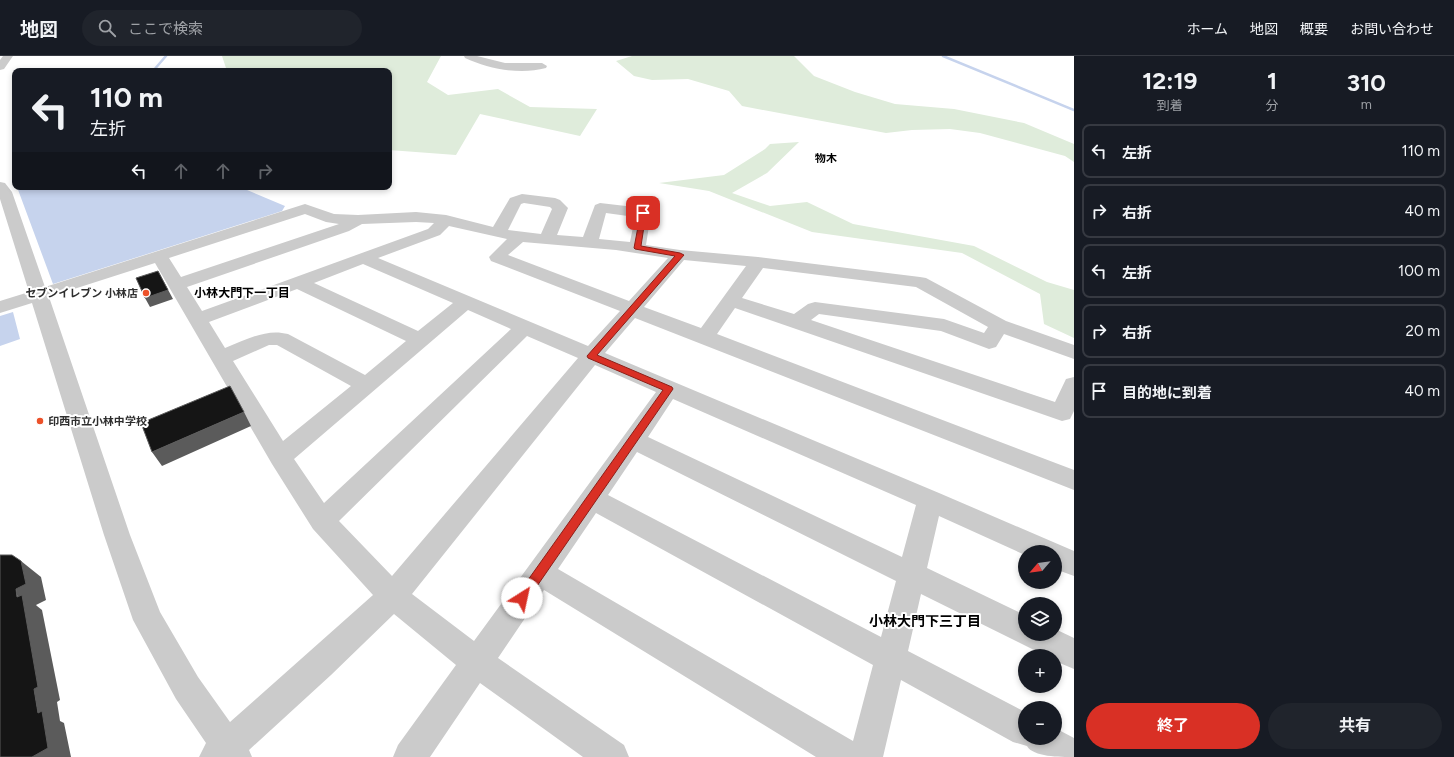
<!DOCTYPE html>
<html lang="ja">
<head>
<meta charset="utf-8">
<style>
  :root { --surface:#171b24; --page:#20242c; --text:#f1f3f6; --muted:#9ea1a6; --line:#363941; --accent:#d93025 }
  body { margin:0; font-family:Figtree,"Noto Sans JP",sans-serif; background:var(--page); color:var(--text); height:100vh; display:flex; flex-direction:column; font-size:15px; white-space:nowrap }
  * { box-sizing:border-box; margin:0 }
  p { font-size:13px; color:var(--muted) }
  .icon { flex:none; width:22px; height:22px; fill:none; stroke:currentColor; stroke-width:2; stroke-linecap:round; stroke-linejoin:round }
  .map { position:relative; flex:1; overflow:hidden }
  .sheet { display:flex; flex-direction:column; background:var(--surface); width:380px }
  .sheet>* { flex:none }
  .guide { position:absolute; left:12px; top:12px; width:380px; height:122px; border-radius:8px; box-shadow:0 2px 6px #0003; background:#171b24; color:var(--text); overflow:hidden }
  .needle { width:26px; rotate:242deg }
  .buttons { position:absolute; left:1018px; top:489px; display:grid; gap:8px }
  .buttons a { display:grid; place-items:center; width:44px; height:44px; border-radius:50%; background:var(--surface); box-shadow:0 2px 6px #0003; font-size:20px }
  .pin { position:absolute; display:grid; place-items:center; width:34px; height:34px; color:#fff; margin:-17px; border-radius:8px; box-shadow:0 2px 6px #0006 }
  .me { position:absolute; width:44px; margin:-22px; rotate:35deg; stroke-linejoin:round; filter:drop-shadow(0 0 3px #0008) }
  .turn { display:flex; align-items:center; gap:14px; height:84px; padding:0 12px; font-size:18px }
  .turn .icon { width:52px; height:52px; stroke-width:2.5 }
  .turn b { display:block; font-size:28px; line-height:34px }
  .lanes { display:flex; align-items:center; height:38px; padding:0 12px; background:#0003; justify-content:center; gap:20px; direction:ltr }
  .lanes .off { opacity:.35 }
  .eta { display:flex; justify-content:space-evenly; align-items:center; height:68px; text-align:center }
  .eta b { font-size:24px; font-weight:700; line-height:28px }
  .primary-button { display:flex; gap:8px; margin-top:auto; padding:8px 12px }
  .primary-button a { flex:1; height:46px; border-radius:24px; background:var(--accent); color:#fff; font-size:16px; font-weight:700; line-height:46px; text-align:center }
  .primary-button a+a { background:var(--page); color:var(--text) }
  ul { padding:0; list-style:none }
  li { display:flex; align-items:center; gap:12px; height:54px; margin:0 8px 6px; padding:0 4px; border:2px solid var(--line); border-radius:8px }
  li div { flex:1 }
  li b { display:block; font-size:15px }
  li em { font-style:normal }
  header { display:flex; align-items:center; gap:24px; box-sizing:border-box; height:56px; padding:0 20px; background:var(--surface); border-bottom:1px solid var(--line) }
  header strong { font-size:19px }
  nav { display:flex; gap:22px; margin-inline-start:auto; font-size:14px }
  .search { width:280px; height:36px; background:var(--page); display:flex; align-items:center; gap:10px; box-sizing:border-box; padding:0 14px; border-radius:22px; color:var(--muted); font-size:15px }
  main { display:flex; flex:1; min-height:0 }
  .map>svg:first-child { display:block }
</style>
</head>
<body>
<header>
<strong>地図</strong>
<div class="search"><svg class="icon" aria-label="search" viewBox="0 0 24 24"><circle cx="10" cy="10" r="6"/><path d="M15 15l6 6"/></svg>ここで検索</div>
<nav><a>ホーム</a><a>地図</a><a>概要</a><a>お問い合わせ</a></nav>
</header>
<main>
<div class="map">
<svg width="1074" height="701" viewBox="0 0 1074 701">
  <rect width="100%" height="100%" fill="#fff"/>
  <!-- green -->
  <path fill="#dfecdb" d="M222 0H441L427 26 448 39 498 33 530 51 597 53 580 80 480 58 456 99 389 94V15H227Z
    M632 0H794L814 20 855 36 895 48 954 53 1024 67 1074 88V106L1065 100 980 77 950 73 912 74 886 77 742 50 729 35 688 23 652 24 634 20 616 5Z
    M799 86 767 117 732 137 770 150 807 146 853 168 974 190 1047 226 1074 234V282L1044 268 1040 238 962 197 812 176 709 135 659 127 724 119 765 93 770 88Z"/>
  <!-- water -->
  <path fill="#c6d3ed" d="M17 131H240L285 150 282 155 53 228Z
    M13 256 20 283 0 290V260Z"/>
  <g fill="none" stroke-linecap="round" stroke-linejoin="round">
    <!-- stream -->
    <path stroke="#c6d3ed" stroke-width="2.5" d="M943 0 1074 54
      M153 15 166 0"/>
    <!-- minor -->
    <path fill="#cbcbcb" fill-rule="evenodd" d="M3 0H13L4 13 0 14V4Z
      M464 0H477L505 7H542L547 10 546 12C520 19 489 13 465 2Z
      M0 126 5 127 12 136 45 231 305 148 334 158 358 159 416 156 446 159 493 171 510 142 522 138 555 142 560 144 568 152 557 179 583 181 595 149 600 147 643 152 648 154 651 157 646 189 680 194 758 201 920 221 926 222 1006 265 1074 289V303L1004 278 996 291 989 293 941 275 819 258 811 264 1055 346 1066 323 1074 321V355L1070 363 1062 365 735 252 717 278 1074 414V434L635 262 605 297 939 437 1074 495V520L1055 513V496H1025V499L939 460 927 512 1025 559V578H1055V573L1074 582V613L1055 605V600H1046L921 538 908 595 1025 656V682H1055V672L1074 682V701C1060 701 1033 701 1027 690L1013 686 901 624 883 701H816L544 534 498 602 624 689 629 701H583L480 627 430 701H393L398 689 456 609 394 558 331 619 249 694 252 701H199L206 687 176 643 133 564 104 479 32 247 0 257V245L29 236 0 143ZM524 147 550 151 552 153 541 178 508 174 521 148ZM606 157 635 161 630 186 599 183ZM305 158 326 166 339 168 181 221 169 202ZM416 166 434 167 428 173 202 255 187 231 349 175 362 168ZM449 170 507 183 489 201 491 205 620 255 588 290 378 202 440 179ZM523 186 616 194 668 202 629 245 508 199ZM684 204 746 210 701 272 644 251ZM155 207 272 408 313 473 373 539 230 666 198 621 160 556 130 479 49 241ZM363 208 453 247 418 275 314 227ZM763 212 916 231 988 271 984 277 944 263 815 246 808 248 794 258 742 242ZM297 233 406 285 365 319 288 278C266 272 246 284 225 292L209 266ZM468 254 511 273 324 447 294 403ZM527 280 578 302 392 520 339 465ZM269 289H277L351 330 283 385 233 305ZM595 309 656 336 474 585 412 538ZM673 343 916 449 902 501 648 381ZM637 396 896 525 881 581 608 439ZM596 457 873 609 853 685 558 513Z"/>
  </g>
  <!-- shaded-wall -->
  <path fill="#5b5b5b" d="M158 215 173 243 150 251 145 242Z
    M244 356 251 370 162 410 152 396Z
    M21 505 41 521 46 544 36 549 37 550 42 554 60 644 57 646 60 665 64 667 71 701H32L38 657 16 533Z"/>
  <!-- building -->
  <path fill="#151515" stroke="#5b5b5b" d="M158 215 168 234 145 242 136 222Z
    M230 330 244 356 152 396 141 367Z
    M0 499H12L21 505 26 528 16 533 17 541 22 539 38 631 34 633 38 657 42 655 48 692 32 701H0Z"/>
  <!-- route -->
  <path fill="#d93025" stroke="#8d1f18" d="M641 155 646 157 641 190 680 197 684 199 597 299 672 331 673 333 526 546 522 548 518 546 516 542 518 538 663 334 588 302 587 300 675 200 635 193 634 192Z"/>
  <!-- markers -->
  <g fill="#ec5129" stroke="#fff" stroke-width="1.5">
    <circle cx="146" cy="237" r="4"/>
    <circle cx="40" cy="365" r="4"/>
  </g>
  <g text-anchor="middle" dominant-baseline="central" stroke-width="4" stroke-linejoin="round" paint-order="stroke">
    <!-- far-quarter labels -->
    <g font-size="11" font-weight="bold" fill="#000" stroke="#fff">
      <text x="826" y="102">物木</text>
    </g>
    <!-- poi labels -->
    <g font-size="11" font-weight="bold" fill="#2e2e2e" stroke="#fff" text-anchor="end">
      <text x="138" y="237">セブンイレブン 小林店</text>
      <text x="48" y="365" text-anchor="start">印西市立小林中学校</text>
    </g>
    <!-- neighbourhood labels -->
    <g font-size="12" font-weight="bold" fill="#000" stroke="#fff">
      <text x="242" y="237">小林大門下一丁目</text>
    </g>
    <!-- near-neighbourhood labels -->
    <g font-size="14" font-weight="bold" fill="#000" stroke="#fff">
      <text x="925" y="565">小林大門下三丁目</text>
    </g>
  </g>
</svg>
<div class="buttons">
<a><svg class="needle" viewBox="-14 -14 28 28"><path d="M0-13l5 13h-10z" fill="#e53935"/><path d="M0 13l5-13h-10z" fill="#9ea1a6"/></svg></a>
<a><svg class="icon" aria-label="layers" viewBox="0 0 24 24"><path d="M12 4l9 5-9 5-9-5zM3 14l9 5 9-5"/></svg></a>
<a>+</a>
<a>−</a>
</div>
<div class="pin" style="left:643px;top:157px;background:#d93025"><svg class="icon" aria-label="arrive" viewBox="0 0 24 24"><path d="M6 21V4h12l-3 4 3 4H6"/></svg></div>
<svg class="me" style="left:522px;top:542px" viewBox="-20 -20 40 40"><circle r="19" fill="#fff"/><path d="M0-13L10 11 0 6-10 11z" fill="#d93025"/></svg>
<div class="guide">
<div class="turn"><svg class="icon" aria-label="left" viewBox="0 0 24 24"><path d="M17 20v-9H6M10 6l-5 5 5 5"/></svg><div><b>110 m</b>左折</div></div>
<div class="lanes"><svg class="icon" aria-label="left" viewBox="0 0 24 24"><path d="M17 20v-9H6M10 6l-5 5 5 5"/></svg><svg class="icon off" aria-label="ahead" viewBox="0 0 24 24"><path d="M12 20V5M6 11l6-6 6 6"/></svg><svg class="icon off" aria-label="ahead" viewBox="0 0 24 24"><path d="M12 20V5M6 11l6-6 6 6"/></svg><svg class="icon off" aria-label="right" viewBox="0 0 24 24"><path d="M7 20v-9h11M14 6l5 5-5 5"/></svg></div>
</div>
</div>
<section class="sheet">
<div class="eta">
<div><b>12:19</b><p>到着</p></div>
<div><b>1</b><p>分</p></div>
<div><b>310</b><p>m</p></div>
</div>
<ul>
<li><svg class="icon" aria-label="left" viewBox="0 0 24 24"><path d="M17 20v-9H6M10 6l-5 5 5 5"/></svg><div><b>左折</b></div><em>110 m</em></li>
<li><svg class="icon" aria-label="right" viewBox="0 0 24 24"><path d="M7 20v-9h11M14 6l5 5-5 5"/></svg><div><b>右折</b></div><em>40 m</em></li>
<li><svg class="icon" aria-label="left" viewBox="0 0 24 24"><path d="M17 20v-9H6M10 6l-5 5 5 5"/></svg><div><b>左折</b></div><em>100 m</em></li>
<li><svg class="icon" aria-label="right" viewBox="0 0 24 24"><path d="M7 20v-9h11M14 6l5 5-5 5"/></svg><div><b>右折</b></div><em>20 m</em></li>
<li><svg class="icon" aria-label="arrive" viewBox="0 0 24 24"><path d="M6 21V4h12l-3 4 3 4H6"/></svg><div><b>目的地に到着</b></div><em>40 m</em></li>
</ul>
<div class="primary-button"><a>終了</a><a>共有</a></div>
</section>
</main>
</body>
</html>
